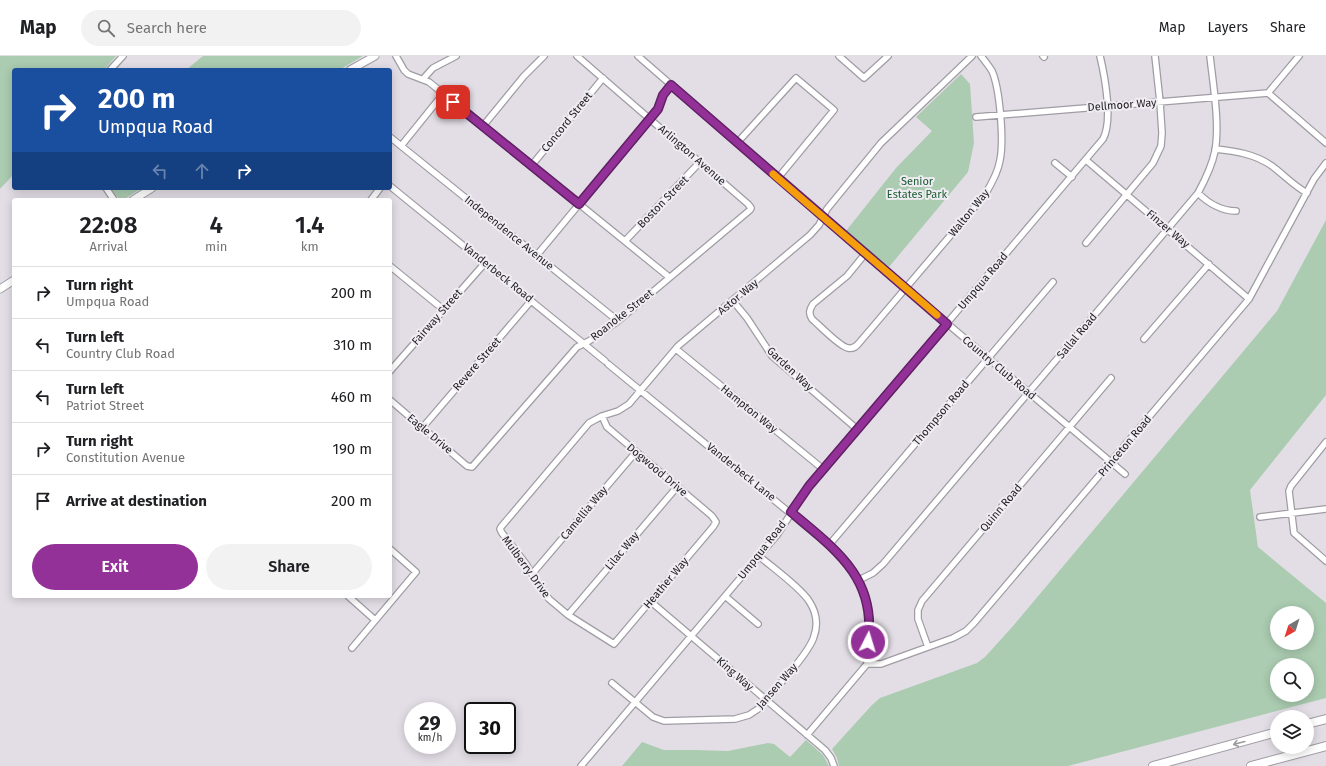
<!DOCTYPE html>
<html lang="en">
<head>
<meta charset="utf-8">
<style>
  :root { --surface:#fff; --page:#f2f2f2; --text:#202124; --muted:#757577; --line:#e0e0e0; --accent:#943198 }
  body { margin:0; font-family:"Fira Sans",sans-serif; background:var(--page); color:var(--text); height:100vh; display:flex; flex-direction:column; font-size:15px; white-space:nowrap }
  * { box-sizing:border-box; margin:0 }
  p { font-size:13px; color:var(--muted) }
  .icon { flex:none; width:22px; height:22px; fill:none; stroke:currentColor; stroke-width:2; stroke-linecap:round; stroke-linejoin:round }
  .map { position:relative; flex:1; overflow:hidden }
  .panel { position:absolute; left:12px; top:142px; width:380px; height:400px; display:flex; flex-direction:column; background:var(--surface); border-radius:4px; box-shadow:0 2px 10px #0003 }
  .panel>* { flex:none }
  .banner { position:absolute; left:12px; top:12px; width:380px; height:122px; border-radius:4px; box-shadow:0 2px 10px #0003; background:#1a4fa0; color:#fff; overflow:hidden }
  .needle { width:26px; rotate:219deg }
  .tools { position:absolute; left:1270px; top:550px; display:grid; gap:8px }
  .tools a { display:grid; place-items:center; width:44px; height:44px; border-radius:50%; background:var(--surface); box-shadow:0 2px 10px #0003; font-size:20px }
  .speed { position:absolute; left:404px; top:646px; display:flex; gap:8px; font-size:20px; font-weight:700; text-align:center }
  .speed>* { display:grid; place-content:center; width:52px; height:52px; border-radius:50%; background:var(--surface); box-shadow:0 2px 10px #0003; line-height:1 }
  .speed small { font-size:10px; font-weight:400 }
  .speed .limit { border:2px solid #111; border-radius:6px; background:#fff; color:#111 }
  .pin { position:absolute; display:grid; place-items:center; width:34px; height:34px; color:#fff; margin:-17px; border-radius:8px; box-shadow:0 2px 6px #0006 }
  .me { position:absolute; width:44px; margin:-22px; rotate:5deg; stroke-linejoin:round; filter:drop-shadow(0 0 3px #0008) }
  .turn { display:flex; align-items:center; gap:14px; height:84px; padding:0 20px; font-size:18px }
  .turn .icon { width:52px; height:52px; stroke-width:2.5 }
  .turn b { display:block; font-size:28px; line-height:34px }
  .lanes { display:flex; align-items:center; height:38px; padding:0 20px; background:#0003; justify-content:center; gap:20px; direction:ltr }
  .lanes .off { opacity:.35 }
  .eta { display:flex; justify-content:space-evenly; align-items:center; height:68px; text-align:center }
  .eta b { font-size:24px; font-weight:600; line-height:28px }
  .button { display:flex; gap:8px; margin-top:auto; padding:8px 20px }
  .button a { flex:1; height:46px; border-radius:24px; background:var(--accent); color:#fff; font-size:16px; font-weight:600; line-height:46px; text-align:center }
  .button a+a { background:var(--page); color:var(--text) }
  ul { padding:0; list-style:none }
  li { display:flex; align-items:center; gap:12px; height:52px; padding:0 20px; border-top:1px solid var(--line) }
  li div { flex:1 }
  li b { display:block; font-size:15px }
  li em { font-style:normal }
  header { display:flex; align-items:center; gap:24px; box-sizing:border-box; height:56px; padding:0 20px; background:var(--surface); border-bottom:1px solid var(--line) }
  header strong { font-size:19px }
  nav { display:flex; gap:22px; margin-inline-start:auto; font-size:14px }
  .search { width:280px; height:36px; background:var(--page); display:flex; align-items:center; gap:10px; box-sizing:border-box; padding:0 14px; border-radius:22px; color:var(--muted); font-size:15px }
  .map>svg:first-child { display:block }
</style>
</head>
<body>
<header>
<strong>Map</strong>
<div class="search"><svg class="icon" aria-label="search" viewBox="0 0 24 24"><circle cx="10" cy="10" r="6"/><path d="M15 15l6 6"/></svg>Search here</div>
<nav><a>Map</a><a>Layers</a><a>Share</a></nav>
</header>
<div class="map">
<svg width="1326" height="710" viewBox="0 0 1326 710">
  <rect width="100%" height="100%" fill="#e3dee6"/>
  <!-- green -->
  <path fill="#abccb1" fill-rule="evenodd" d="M0 0H116L104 14H14V118L0 133Z
    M203 0H363L339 14H186Z
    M961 18 970 28 974 87 968 116 889 211 846 175 896 112 932 75 916 61Z
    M110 132H142L126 142 120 143 115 139Z
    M1326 164V339L1250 434 1258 491 1326 547V642L1068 710H839L837 702 832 693 872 649 880 642 977 607 985 601 1013 570 1277 255ZM1277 557H1307V587H1277ZM1277 609H1307V639H1277Z
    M806 684 823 699 829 710H622L642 686 664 694H695L728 695 768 687 774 688 790 701Z"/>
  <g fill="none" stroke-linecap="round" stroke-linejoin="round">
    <!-- minor casing -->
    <g stroke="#a09ca3" stroke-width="8">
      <path id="minor" d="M396 0 404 14 408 18 429 26 669 221
        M638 0 865 198 1125 418
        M839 0 864 22 888 0
        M1043 0 1044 1
        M110 14 123 0
        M423 23 433 12 456 0
        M1268 37 1326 87
        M1268 37 1299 0
        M976 61 1268 37
        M483 70 524 20 544 0
        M390 81 618 265
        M737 87 796 22 834 54 778 122
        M401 90 443 38
        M1215 93C1235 95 1255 98 1272 110 1284 119 1294 130 1307 137
        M1086 104 1249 243
        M1055 107 1072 121
        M532 109 603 22
        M390 130 605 305
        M106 132 114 144
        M1198 137C1208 147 1222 155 1236 155
        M371 144 380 132
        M625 185 700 106
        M1086 187 1153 107 1161 90 1162 77 1160 46 1155 0
        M865 198 847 220 813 248C810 253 808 257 812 263 819 269 840 291 848 292 853 293 856 291 859 287L984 140C991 129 998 117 1000 104 1004 85 1000 33 992 15 989 10 985 5 981 0
        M537 199 658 53 663 39 671 29
        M390 210 444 254
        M733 245 747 262 772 300 857 373
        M1144 283 1209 208
        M676 293 823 413
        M608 308 829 489 846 505 854 516 865 538 870 566 867 595V608L807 679
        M390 315 485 207
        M390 344 467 410 472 411 577 291 589 285 618 265 750 154 751 152 748 148 577 0
        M602 360 607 371 712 460 716 466 713 471 614 588 568 559 549 543 538 528 526 508 502 477 500 473 501 471 589 367 602 360 618 355 629 348 678 290 810 179 819 169 827 153 881 87 972 0
        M423 371 531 245
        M1326 386 1291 430 1289 435 1294 477 1326 505
        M1260 461 1326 453
        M829 489 1053 226
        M532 518 636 396
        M859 524 873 517 883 508 1198 137C1205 124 1212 110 1215 95 1220 68 1213 28 1210 0
        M348 540 375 564
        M725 540 758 568
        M650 545 825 694 831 702 834 710
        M568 559 677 431
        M928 591 918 563V554L922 545 1111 322
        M352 592 416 516 390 493
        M867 608H881L953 582 966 575 974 567 1249 243 1314 123 1326 107
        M612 627 653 661 664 665 735 663 749 659 758 653C768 643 777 631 786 621 804 599 829 575 809 545 800 531 773 512 759 500
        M581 710 759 500 777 479 809 430 1103 83C1113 65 1105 21 1100 0"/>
    </g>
    <!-- major casing -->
    <g stroke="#a09ca3" stroke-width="9">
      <path id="major" d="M350 14 375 0
        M133 144 152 132
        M0 233 14 224"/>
    </g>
    <!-- highway casing -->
    <g stroke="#a09ca3" stroke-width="10">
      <path id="highway" d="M1307 668 1326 663
        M1153 710 1277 676
        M1251 710 1326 690"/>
    </g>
    <!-- minor -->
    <use href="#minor" stroke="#fff" stroke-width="5.5"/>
    <!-- major -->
    <use href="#major" stroke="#fff" stroke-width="7"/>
    <!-- highway -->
    <use href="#highway" stroke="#fff" stroke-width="8"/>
  </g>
  <!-- one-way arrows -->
  <defs><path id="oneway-shaft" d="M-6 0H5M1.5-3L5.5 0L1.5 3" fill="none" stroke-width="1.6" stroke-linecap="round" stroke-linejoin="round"/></defs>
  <use stroke="#9d9c9d" href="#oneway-shaft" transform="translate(1239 687) rotate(165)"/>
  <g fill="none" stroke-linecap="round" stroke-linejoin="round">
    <!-- route casing -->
    <g stroke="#602063" stroke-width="10">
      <path id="route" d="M453 46 579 148 658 53 663 39 671 29 947 268 809 430 791 456C835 493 877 522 868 586"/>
    </g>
    <!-- route -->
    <use href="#route" stroke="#943198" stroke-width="7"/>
    <!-- slow -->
    <path stroke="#f59e0b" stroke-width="7" d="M773 118 937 259"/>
  </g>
  <g text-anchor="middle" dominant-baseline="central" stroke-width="4" stroke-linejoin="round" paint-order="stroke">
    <!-- street labels -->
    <g font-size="11" fill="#252326" stroke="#f0ecf3">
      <text transform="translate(1122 49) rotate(-4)">Dellmoor Way</text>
      <text transform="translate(567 66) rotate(-51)">Concord Street</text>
      <text transform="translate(692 99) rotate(41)">Arlington Avenue</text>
      <text transform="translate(663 146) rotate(-46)">Boston Street</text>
      <text transform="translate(969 157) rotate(-51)">Walton Way</text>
      <text transform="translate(1168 173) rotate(40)">Finzer Way</text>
      <text transform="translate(509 177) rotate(39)">Independence Avenue</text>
      <text transform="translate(498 217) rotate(39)">Vanderbeck Road</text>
      <text transform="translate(983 225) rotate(-50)">Umpqua Road</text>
      <text transform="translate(738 241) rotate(-40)">Astor Way</text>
      <text transform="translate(622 259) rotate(-38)">Roanoke Street</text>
      <text transform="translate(437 261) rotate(-49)">Fairway Street</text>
      <text transform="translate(1077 280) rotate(-50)">Sallal Road</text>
      <text transform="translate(477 308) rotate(-49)">Revere Street</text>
      <text transform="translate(999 312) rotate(40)">Country Club Road</text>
      <text transform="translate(790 313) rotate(43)">Garden Way</text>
      <text transform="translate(749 353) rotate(39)">Hampton Way</text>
      <text transform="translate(941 357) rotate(-50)">Thompson Road</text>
      <text transform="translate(430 378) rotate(40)">Eagle Drive</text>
      <text transform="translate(1125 390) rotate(-50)">Princeton Road</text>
      <text transform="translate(657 414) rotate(40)">Dogwood Drive</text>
      <text transform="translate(741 416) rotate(39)">Vanderbeck Lane</text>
      <text transform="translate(1001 452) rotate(-50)">Quinn Road</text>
      <text transform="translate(584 457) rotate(-50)">Camellia Way</text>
      <text transform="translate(762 494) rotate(-52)">Umpqua Road</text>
      <text transform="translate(622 495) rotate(-50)">Lilac Way</text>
      <text transform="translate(526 511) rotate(54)">Mulberry Drive</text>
      <text transform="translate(666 527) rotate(-50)">Heather Way</text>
      <text transform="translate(735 618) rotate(41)">King Way</text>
      <text transform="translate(777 630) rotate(-49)">Jansen Way</text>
    </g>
    <!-- park labels -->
    <g font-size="11" fill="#1a5b30" stroke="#f0ecf3">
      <text x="917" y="125">Senior<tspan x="917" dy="13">Estates Park</tspan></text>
    </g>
  </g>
</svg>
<div class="tools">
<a><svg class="needle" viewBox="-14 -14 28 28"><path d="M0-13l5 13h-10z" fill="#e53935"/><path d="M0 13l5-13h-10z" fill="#757577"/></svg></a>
<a><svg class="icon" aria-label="search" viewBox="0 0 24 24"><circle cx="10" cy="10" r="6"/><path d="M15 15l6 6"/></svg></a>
<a><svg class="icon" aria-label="layers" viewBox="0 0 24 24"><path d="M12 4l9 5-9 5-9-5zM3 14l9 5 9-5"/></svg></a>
</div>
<div class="speed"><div>29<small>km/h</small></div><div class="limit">30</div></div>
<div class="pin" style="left:453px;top:46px;background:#d93025"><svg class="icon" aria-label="arrive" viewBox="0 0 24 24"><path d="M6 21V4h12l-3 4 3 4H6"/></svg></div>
<svg class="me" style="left:868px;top:586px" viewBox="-20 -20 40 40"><circle r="17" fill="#943198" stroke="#fff" stroke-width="3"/><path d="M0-11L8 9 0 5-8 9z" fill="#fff"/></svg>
<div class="banner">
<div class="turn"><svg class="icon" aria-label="right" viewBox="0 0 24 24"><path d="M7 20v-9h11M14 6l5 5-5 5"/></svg><div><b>200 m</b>Umpqua Road</div></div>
<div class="lanes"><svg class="icon off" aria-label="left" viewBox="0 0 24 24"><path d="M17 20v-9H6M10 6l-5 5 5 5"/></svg><svg class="icon off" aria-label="ahead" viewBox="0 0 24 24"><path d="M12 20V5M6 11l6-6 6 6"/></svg><svg class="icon" aria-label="right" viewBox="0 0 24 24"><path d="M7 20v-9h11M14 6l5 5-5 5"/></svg></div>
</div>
<section class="panel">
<div class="eta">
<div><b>22:08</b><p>Arrival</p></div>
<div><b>4</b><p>min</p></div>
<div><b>1.4</b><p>km</p></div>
</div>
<ul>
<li><svg class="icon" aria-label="right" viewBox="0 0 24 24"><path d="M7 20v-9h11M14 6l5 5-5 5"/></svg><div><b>Turn right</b><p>Umpqua Road</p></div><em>200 m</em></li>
<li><svg class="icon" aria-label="left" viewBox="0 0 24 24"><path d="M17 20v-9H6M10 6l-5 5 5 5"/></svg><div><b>Turn left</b><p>Country Club Road</p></div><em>310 m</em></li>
<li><svg class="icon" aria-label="left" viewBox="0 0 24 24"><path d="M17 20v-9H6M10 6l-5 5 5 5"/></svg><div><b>Turn left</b><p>Patriot Street</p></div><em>460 m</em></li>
<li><svg class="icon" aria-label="right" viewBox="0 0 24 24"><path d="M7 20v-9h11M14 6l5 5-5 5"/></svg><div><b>Turn right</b><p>Constitution Avenue</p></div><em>190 m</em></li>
<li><svg class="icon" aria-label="arrive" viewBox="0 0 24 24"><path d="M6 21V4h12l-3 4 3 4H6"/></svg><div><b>Arrive at destination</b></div><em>200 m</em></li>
</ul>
<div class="button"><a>Exit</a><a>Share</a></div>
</section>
</div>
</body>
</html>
